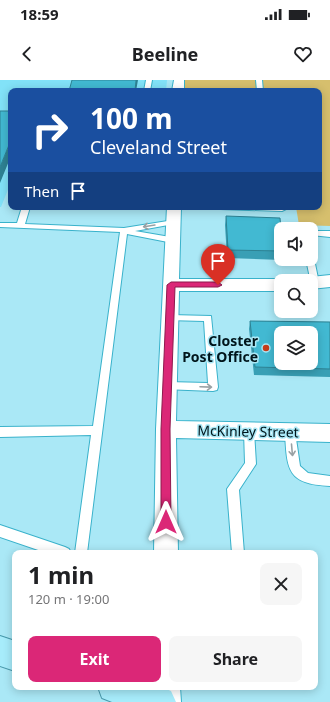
<!DOCTYPE html>
<html lang="en">
<head>
<meta charset="utf-8">
<style>
  :root { --surface:#fff; --page:#f6f6f6; --text:#202124; --muted:#757577; --accent:#db2777 }
  body { margin:0; font-family:"Noto Sans",sans-serif; background:var(--page); color:var(--text); height:100vh; display:flex; flex-direction:column; font-size:15px; white-space:nowrap }
  * { box-sizing:border-box; margin:0 }
  p { font-size:13px; color:var(--muted) }
  .icon { flex:none; width:22px; height:22px; fill:none; stroke:currentColor; stroke-width:2; stroke-linecap:round; stroke-linejoin:round }
  .map { position:relative; flex:1; overflow:hidden }
  .panel { position:absolute; left:12px; top:470px; width:306px; height:140px; display:flex; flex-direction:column; background:var(--surface); border-radius:8px; box-shadow:0 2px 10px #0003 }
  .panel>* { flex:none }
  .top-card { position:absolute; left:8px; top:8px; width:314px; height:122px; border-radius:8px; box-shadow:0 2px 10px #0003; background:#1a4fa0; color:#fff; overflow:hidden }
  .controls { position:absolute; left:274px; top:142px; display:grid; gap:8px }
  .controls a { display:grid; place-items:center; width:44px; height:44px; border-radius:8px; background:var(--surface); box-shadow:0 2px 10px #0003; font-size:20px }
  .pin { position:absolute; display:grid; place-items:center; width:34px; height:34px; color:#fff; margin:-41px -17px; border-radius:50% 50% 50% 0; rotate:-45deg; box-shadow:0 0 4px #0007 }
  .pin .icon { rotate:45deg }
  .me { position:absolute; width:44px; margin:-22px; rotate:0deg; stroke-linejoin:round; filter:drop-shadow(0 0 3px #0008) }
  .turn { display:flex; align-items:center; gap:14px; height:84px; padding:0 16px; font-size:18px }
  .turn .icon { width:52px; height:52px; stroke-width:2.5 }
  .turn b { display:block; font-size:28px; line-height:34px }
  .then { display:flex; align-items:center; height:38px; padding:0 16px; background:#0003; gap:8px; font-size:15px }
  .round { display:grid; place-items:center; flex:none; width:42px; height:42px; border-radius:8px; background:var(--page) }
  .summary { display:flex; align-items:center; justify-content:space-between; height:68px; padding:0 16px }
  h1 { font-size:24px; font-weight:700; line-height:30px }
  .action { display:flex; gap:8px; margin-top:auto; padding:8px 16px }
  .action a { flex:1; height:46px; border-radius:8px; background:var(--accent); color:#fff; font-size:16px; font-weight:700; line-height:46px; text-align:center }
  .action a+a { background:var(--page); color:var(--text) }
  .status { display:flex; justify-content:space-between; align-items:center; height:28px; padding:0 20px; background:var(--surface); direction:ltr }
  .status svg { height:11px; fill:currentColor }
  header { display:flex; justify-content:space-between; align-items:center; height:52px; padding:0 16px; background:var(--surface); font-size:18px; font-weight:700 }
  .map>svg:first-child { display:block }
</style>
</head>
<body>
<div class="status"><b>18:59</b><svg viewBox="0 0 49 12"><path d="M0 12V9h3v3zM5 12V6h3v6zM10 12V3h3v9zM15 12V0h3v12zM26 1h20v11H26zM47 4h2v5h-2z"/></svg></div>
<header><svg class="icon" aria-label="back" viewBox="0 0 24 24"><path d="M15 5l-7 7 7 7"/></svg>Beeline<svg class="icon" aria-label="heart" viewBox="0 0 24 24"><path d="M12 20l-8-8c-3-5 5-10 8-4 3-6 11-1 8 4z"/></svg></header>
<div class="map">
<svg width="330" height="622" viewBox="0 0 330 622">
  <rect width="100%" height="100%" fill="#aae8f6"/>
  <!-- built -->
  <path fill="#82e2f8" d="M0 0H167L166 11H11V102L1 127H0Z"/>
  <!-- green -->
  <path fill="#d6bf6d" d="M179 0H330V146L299 145 296 127H319V11H178Z"/>
  <g fill="none" stroke-linecap="round" stroke-linejoin="round">
    <!-- lane casing -->
    <g stroke="#39b2cb" stroke-width="2">
      <path id="lane" d="M146 0H152L150 11H144Z
        M256 0H262L263 11H257Z
        M22 127H30L25 144 124 148 174 140 178 142 174 144 135 151 176 158 177 160 173 163 127 154 87 473H75L91 355 0 357V347L93 346 120 152 0 147V143H17Z
        M216 127H285L286 129 282 131 220 129Z
        M311 151H330V157L311 155Z
        M311 177 314 179 319 203 315 206 311 203 306 179H311Z
        M170 235 211 236 218 307 217 310 213 311 163 309 162 306 163 303 167 302 208 303 204 241 167 240 165 238 167 236Z
        M249 347 253 348 254 351 256 384 239 410 244 473H232L227 409 245 383 244 351 245 348Z
        M290 347 294 349 295 352 300 386 308 393 330 396V406C287 404 287 390 285 352L286 349Z
        M0 445 65 467 69 469 71 473H47L0 457Z"/>
    </g>
    <!-- street casing -->
    <g stroke="#39b2cb" stroke-width="2">
      <path id="street" d="M174 0H184V11H172Z
        M167 127H181L179 199H281L287 201H281V211H179L176 341 330 344V362L176 358 178 473H154L156 349Z
        M330 195V207L311 209V201H304L311 197Z
        M154 607H180L181 622H153Z"/>
    </g>
    <!-- primary casing -->
    <g stroke="#4798ab" stroke-width="2">
      <path id="primary" d="M0 556 15 561V591L0 586Z
        M98 607H162L171 611 176 622H112L102 618Z"/>
    </g>
    <!-- lane -->
    <use href="#lane" fill="#fff" fill-rule="evenodd"/>
    <!-- street -->
    <use href="#street" fill="#fff" fill-rule="evenodd"/>
    <!-- primary -->
    <use href="#primary" fill="#a7ecfb" fill-rule="evenodd"/>
  </g>
  <!-- wall -->
  <path fill="#399fb5" d="M226 136 281 149V179H283L282 180 227 178 225 145Z
    M250 241 330 242V297L254 295 249 249Z"/>
  <!-- shaded-wall -->
  <path fill="#2e8293" d="M136 0H138L136 11H135Z
    M11 60V76L0 103V87Z"/>
  <!-- building -->
  <path fill="#42b9d2" stroke="#2e8293" fill-rule="evenodd" d="M72 0H136L135 11H69Z
    M0 31H11V60L0 87Z
    M226 136 280 138 281 149V171L228 170Z
    M250 241 330 242V289L255 287ZM281 253H311V283H281Z"/>
  <!-- one-way arrows -->
  <defs><path id="oneway-shaft" d="M-6 0H5M1.5-3L5.5 0L1.5 3" fill="none" stroke-width="1.6" stroke-linecap="round" stroke-linejoin="round"/></defs>
  <g stroke="#99a1a4">
    <use href="#oneway-shaft" transform="translate(149 146) rotate(171)"/>
    <use href="#oneway-shaft" transform="translate(206 307) rotate(2)"/>
    <use href="#oneway-shaft" transform="translate(292 370) rotate(85)"/>
  </g>
  <!-- route -->
  <path fill="#db2777" stroke="#8e194d" d="M171 202H218L222 205 218 207H175L170 349 171 442 170 446 166 447 162 446 161 442V349L167 205Z"/>
  <!-- markers -->
  <circle fill="#c63c1b" stroke="#aae8f6" stroke-width="1.5" cx="266" cy="268" r="4"/>
  <g text-anchor="middle" dominant-baseline="central" stroke-width="3" stroke-linejoin="round" paint-order="stroke">
    <!-- poi labels -->
    <g font-size="14" font-weight="bold" fill="#00151b" stroke="#aae8f6" text-anchor="end">
      <text x="258" y="260">Closter<tspan x="258" dy="16">Post Office</tspan></text>
    </g>
    <!-- street labels -->
    <g font-size="14" fill="#00151b" stroke="#aae8f6">
      <text transform="translate(248 351) rotate(1)">McKinley Street</text>
    </g>
  </g>
</svg>
<div class="controls">
<a><svg class="icon" aria-label="sound" viewBox="0 0 24 24"><path d="M4 9h4l5-4v14l-5-4H4zM17 9q2 3 0 6"/></svg></a>
<a><svg class="icon" aria-label="search" viewBox="0 0 24 24"><circle cx="10" cy="10" r="6"/><path d="M15 15l6 6"/></svg></a>
<a><svg class="icon" aria-label="layers" viewBox="0 0 24 24"><path d="M12 4l9 5-9 5-9-5zM3 14l9 5 9-5"/></svg></a>
</div>
<div class="pin" style="left:218px;top:205px;background:#d93025"><svg class="icon" aria-label="arrive" viewBox="0 0 24 24"><path d="M6 21V4h12l-3 4 3 4H6"/></svg></div>
<svg class="me" style="left:166px;top:442px" viewBox="-20 -20 40 40"><path d="M0-17L14 15 0 8-14 15z" fill="#db2777" stroke="#fff" stroke-width="4"/></svg>
<div class="top-card">
<div class="turn"><svg class="icon" aria-label="right" viewBox="0 0 24 24"><path d="M7 20v-9h11M14 6l5 5-5 5"/></svg><div><b>100 m</b>Cleveland Street</div></div>
<div class="then">Then<svg class="icon" aria-label="arrive" viewBox="0 0 24 24"><path d="M6 21V4h12l-3 4 3 4H6"/></svg></div>
</div>
<section class="panel">
<div class="summary"><div><h1>1 min</h1><p>120 m · 19:00</p></div><a class="round"><svg class="icon" aria-label="close" viewBox="0 0 24 24"><path d="M6 6l12 12M18 6L6 18"/></svg></a></div>
<div class="action"><a>Exit</a><a>Share</a></div>
</section>
</div>
</body>
</html>
